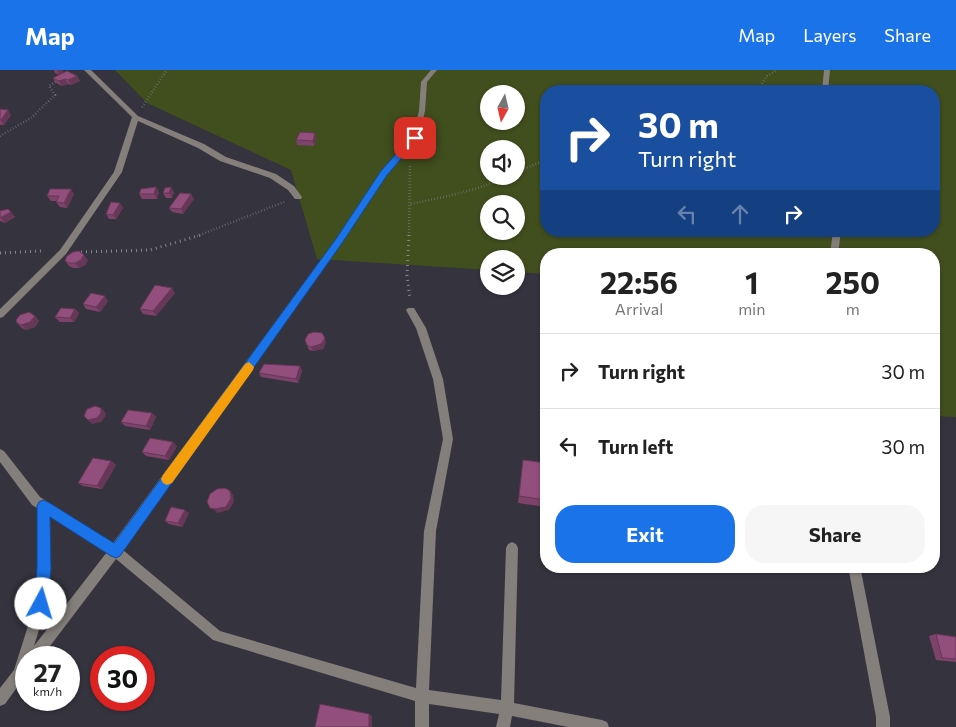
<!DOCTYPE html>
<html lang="en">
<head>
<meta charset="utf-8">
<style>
  :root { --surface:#fff; --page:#f6f6f6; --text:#222; --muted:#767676; --line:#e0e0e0; --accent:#1a73e8 }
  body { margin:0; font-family:Commissioner,sans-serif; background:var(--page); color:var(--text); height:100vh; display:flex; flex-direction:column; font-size:19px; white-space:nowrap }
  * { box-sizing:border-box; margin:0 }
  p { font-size:16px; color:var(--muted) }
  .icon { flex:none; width:28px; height:28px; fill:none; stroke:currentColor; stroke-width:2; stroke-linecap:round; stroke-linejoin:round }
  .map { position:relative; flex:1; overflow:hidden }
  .details { position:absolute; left:540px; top:178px; width:400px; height:325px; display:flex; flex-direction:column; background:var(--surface); border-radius:20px; box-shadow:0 1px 4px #0004 }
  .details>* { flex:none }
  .hud { position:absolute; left:540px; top:15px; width:400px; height:152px; border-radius:20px; box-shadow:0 1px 4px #0004; background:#1a4fa0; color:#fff; overflow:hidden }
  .needle { width:32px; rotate:188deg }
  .controls { position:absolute; left:480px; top:15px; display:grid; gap:10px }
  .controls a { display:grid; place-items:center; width:45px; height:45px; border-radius:50%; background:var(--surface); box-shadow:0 1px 4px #0004; font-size:25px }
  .speed { position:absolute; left:15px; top:576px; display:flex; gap:10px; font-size:25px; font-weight:700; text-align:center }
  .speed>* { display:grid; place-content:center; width:65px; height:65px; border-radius:50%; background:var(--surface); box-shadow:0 1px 4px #0004; line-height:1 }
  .speed small { font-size:12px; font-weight:400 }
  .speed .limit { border:8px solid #d22; background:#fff; color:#111 }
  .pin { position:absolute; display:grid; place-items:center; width:42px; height:42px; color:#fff; margin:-21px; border-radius:10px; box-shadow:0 2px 8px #0006 }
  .me { position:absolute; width:55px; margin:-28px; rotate:6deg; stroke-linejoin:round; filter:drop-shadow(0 0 4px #0008) }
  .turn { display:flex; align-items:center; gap:18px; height:105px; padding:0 15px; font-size:22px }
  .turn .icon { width:65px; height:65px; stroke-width:2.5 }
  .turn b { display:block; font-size:35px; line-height:42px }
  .lanes { display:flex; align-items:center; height:48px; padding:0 15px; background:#0003; justify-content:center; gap:25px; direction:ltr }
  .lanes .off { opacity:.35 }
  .eta { display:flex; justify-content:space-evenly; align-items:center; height:85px; text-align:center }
  .eta b { font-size:30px; font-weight:700; line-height:35px }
  .button { display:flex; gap:10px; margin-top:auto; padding:10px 15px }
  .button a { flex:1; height:58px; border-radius:20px; background:var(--accent); color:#fff; font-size:20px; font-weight:700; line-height:58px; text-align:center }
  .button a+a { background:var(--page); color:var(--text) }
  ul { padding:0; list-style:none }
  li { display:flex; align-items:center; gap:15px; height:75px; padding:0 15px; border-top:1px solid var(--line) }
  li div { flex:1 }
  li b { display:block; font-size:19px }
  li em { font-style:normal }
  header { display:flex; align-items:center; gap:30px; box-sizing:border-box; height:70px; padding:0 25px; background:var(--accent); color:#fff }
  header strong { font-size:24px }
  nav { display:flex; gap:28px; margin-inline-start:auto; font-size:18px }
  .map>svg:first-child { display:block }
</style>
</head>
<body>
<header>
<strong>Map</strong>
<nav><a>Map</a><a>Layers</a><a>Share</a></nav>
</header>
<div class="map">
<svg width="956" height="657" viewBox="0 0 956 657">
  <rect width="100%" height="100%" fill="#35333e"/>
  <!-- green -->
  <path fill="#414e1e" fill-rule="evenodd" d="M115 0H956V347L934 346V184H546V204L516 202V189H489V200L317 189 291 100 147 33ZM546 21H934V161H546ZM489 24H516V51H489ZM489 79H516V106H489ZM489 134H516V161H489Z"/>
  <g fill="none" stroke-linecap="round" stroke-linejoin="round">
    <!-- path-far1 -->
    <path stroke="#86848d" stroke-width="2.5" stroke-dasharray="0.5 2.5" stroke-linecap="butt" d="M757 21 767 6 777 0
      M142 37 167 0
      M0 66 31 48 55 25 49 16 57 11
      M516 102 546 90
      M411 134C443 127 478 121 507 106
      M197 166 284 132
      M409 166 410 95"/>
    <!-- path -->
    <path stroke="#86848d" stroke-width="3" stroke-dasharray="1 4" stroke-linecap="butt" d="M409 165 407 205 410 229
      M81 182 150 180 201 165
      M0 183 42 181"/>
    <!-- minor -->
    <path fill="#847f7b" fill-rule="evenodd" d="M84 0H91L138 46 204 74 226 87 276 104 294 116 302 127 301 129H295L288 120 270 108 220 91 198 78 138 51 122 102 66 184 3 247 0 248V239L60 180 114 102 132 47Z
      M431 0H437L427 12 425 41 419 68 387 105 342 173 123 480 220 561 416 618 424 461 443 369 433 309 416 258 406 240 408 238H414L426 258 443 309 453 369 436 461 429 620 501 630 506 478 508 474 512 472 516 474 518 478 514 633 602 650 607 652 609 657H568L512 646 510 657H496L499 644 429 634V657H415V631L213 570 116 489 41 588H26V605L5 634 0 636V618L14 600 35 534 38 498 37 438 32 435 0 392V379L4 381 40 427 113 473 336 169 381 101 412 68 419 41 421 12ZM49 445 107 482 34 576 47 534 50 498Z
      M824 0H830L828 21H822Z
      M833 161H841L838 184H830Z
      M848 496H860L890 647V657H876V647Z"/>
  </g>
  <!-- wall -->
  <path fill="#7e436b" d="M54 0H62L64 3 77 6 80 11 71 15 68 14 62 16 56 13 53 8 59 5 55 3Z
    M0 39 11 45 4 55H0Z
    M316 68 314 76 297 75 296 70Z
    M159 122 157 129H142L139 124Z
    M174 122 172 128H166L163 123Z
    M74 124 67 138 60 137 56 132 57 131H51L47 126Z
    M191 124 194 129 183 144 172 142 169 138Z
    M120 133 123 138 116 149H109L106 144Z
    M8 139 15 147 5 153 0 151V141Z
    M88 190 85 195 79 198H73L69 196 65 191Z
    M175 223 156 246 143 244 140 239Z
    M108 231 100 242 86 239 83 234Z
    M75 239 79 243 74 252H60L55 247Z
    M35 246 39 251 35 257 26 260 22 258 17 253Z
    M305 270 326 272 323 279 313 281 309 280Z
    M300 296 302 301 298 313 261 307 259 303Z
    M152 343 156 347 150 360 125 356 121 352Z
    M177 376 169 390 146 386 142 382Z
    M523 390 546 393V437L518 433Z
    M111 391 116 395 102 419 83 416 78 413Z
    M189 443 182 457 169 454 165 451Z
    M936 564 956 567V592L936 590 929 566Z"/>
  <!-- shaded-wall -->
  <path fill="#663757" d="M59 0H62L65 4 60 6 57 1Z
    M77 6 80 11 71 15 68 10Z
    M65 9 68 14 62 16 59 11Z
    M8 40 11 45 4 55 1 50Z
    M315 63 316 68 314 76 313 71Z
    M156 117 159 122 157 129 154 124Z
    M171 117 174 122 172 128 169 123Z
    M71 119 74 124 67 138 64 133Z
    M191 124 194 129 183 144 181 139Z
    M120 133 123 138 116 149 113 145Z
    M11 142 15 147 5 153 1 148Z
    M84 185 88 190 85 195 79 198 75 193Z
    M172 218 175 223 156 246 153 241Z
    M105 226 108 231 100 242 96 237Z
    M75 239 79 243 74 252 70 248Z
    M35 246 39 251 35 257 26 260 21 255Z
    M325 268 326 272 323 279 313 281 311 277Z
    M300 296 302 301 298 313 296 309Z
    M101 338 106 343 105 347 101 352 92 354 88 350Z
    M152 343 156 347 150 360 146 356Z
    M173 372 177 376 169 390 165 386Z
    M111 391 116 395 102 419 97 416Z
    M230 421 233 425 234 432 229 440 217 443 214 439Z
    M185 440 189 443 182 457 178 453Z
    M369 644 372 646V657H369Z"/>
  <!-- building -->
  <path fill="#924e7c" stroke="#663757" d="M67 1 77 6 68 10 65 9 59 11 53 8Z
    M0 39 8 40 1 50H0Z
    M300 62 315 63 313 71 296 70Z
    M156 117 154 124H139L141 119Z
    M171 117 169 123H163L165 118Z
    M50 119H71L64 133 56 132 59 126H47Z
    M180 123 191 124 181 139 169 138Z
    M111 132 120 133 113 145 106 144Z
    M8 139 11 142 0 148V141Z
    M79 181 84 185 81 190 75 193H69L65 191 67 186 73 182Z
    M155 215 172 218 153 241 140 239Z
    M91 223 105 226 96 237 83 234Z
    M61 238 75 239 70 248 55 247Z
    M29 242 35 246 30 252 21 255 17 253 16 250 20 245Z
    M314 262 322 263 325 268 321 274 311 277 307 275 305 270 308 264Z
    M264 294 300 296 296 309 259 303Z
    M95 336 101 338V343L97 348 88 350 84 346 87 339Z
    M128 340 152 343 146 356 121 352Z
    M150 368 173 372 165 386 142 382Z
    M93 388 111 391 97 416 78 413Z
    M523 390 546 393V430L519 426Z
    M225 418 230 421 231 428 226 437 214 439 210 438 207 432 210 424 217 419Z
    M171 437 185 440 178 453 165 451Z
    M936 564 956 567V589L942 588Z
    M320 634 369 644V657H315Z"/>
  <!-- route -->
  <path fill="#1a73e8" stroke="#114b97" d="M412 66 419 68 387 105 342 173 120 486 116 488 111 486 50 447 51 498 48 534 46 539 41 541 36 539 34 534 37 498V436L39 432 43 430 48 432 114 473 336 169 381 101Z"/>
  <!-- slow -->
  <path fill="#f59e0b" d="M249 292 254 297 253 300 172 413 167 415 163 413 161 409 163 405 245 294Z"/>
</svg>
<div class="controls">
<a><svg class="needle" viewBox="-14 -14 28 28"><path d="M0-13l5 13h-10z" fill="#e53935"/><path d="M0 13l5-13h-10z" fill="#767676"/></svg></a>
<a><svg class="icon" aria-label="sound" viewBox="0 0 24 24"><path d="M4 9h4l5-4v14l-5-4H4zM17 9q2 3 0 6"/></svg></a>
<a><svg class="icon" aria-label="search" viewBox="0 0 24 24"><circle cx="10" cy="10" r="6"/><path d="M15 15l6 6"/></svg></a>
<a><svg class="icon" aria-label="layers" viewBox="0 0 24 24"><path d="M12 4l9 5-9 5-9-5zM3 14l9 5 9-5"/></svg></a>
</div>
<div class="speed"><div>27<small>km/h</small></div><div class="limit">30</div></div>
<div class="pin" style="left:415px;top:68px;background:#d93025"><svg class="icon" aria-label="arrive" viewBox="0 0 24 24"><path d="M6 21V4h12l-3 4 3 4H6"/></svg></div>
<svg class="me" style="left:41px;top:534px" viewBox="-20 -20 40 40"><circle r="19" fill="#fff"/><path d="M0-13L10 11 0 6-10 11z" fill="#1a73e8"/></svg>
<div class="hud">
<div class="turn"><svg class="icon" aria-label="right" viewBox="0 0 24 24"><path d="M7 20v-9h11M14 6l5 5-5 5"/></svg><div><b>30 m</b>Turn right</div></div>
<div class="lanes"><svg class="icon off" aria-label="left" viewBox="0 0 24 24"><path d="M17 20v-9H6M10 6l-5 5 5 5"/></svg><svg class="icon off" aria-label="ahead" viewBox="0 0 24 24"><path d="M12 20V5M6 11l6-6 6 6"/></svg><svg class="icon" aria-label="right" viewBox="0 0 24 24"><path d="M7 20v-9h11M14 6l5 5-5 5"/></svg></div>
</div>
<section class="details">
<div class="eta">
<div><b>22:56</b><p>Arrival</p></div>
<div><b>1</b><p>min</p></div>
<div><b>250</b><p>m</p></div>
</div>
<ul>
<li><svg class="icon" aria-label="right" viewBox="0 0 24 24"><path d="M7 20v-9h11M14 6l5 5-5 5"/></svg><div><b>Turn right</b></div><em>30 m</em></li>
<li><svg class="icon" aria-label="left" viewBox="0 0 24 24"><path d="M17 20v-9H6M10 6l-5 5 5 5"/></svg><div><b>Turn left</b></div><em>30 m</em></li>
</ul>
<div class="button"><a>Exit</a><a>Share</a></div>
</section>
</div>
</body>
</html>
